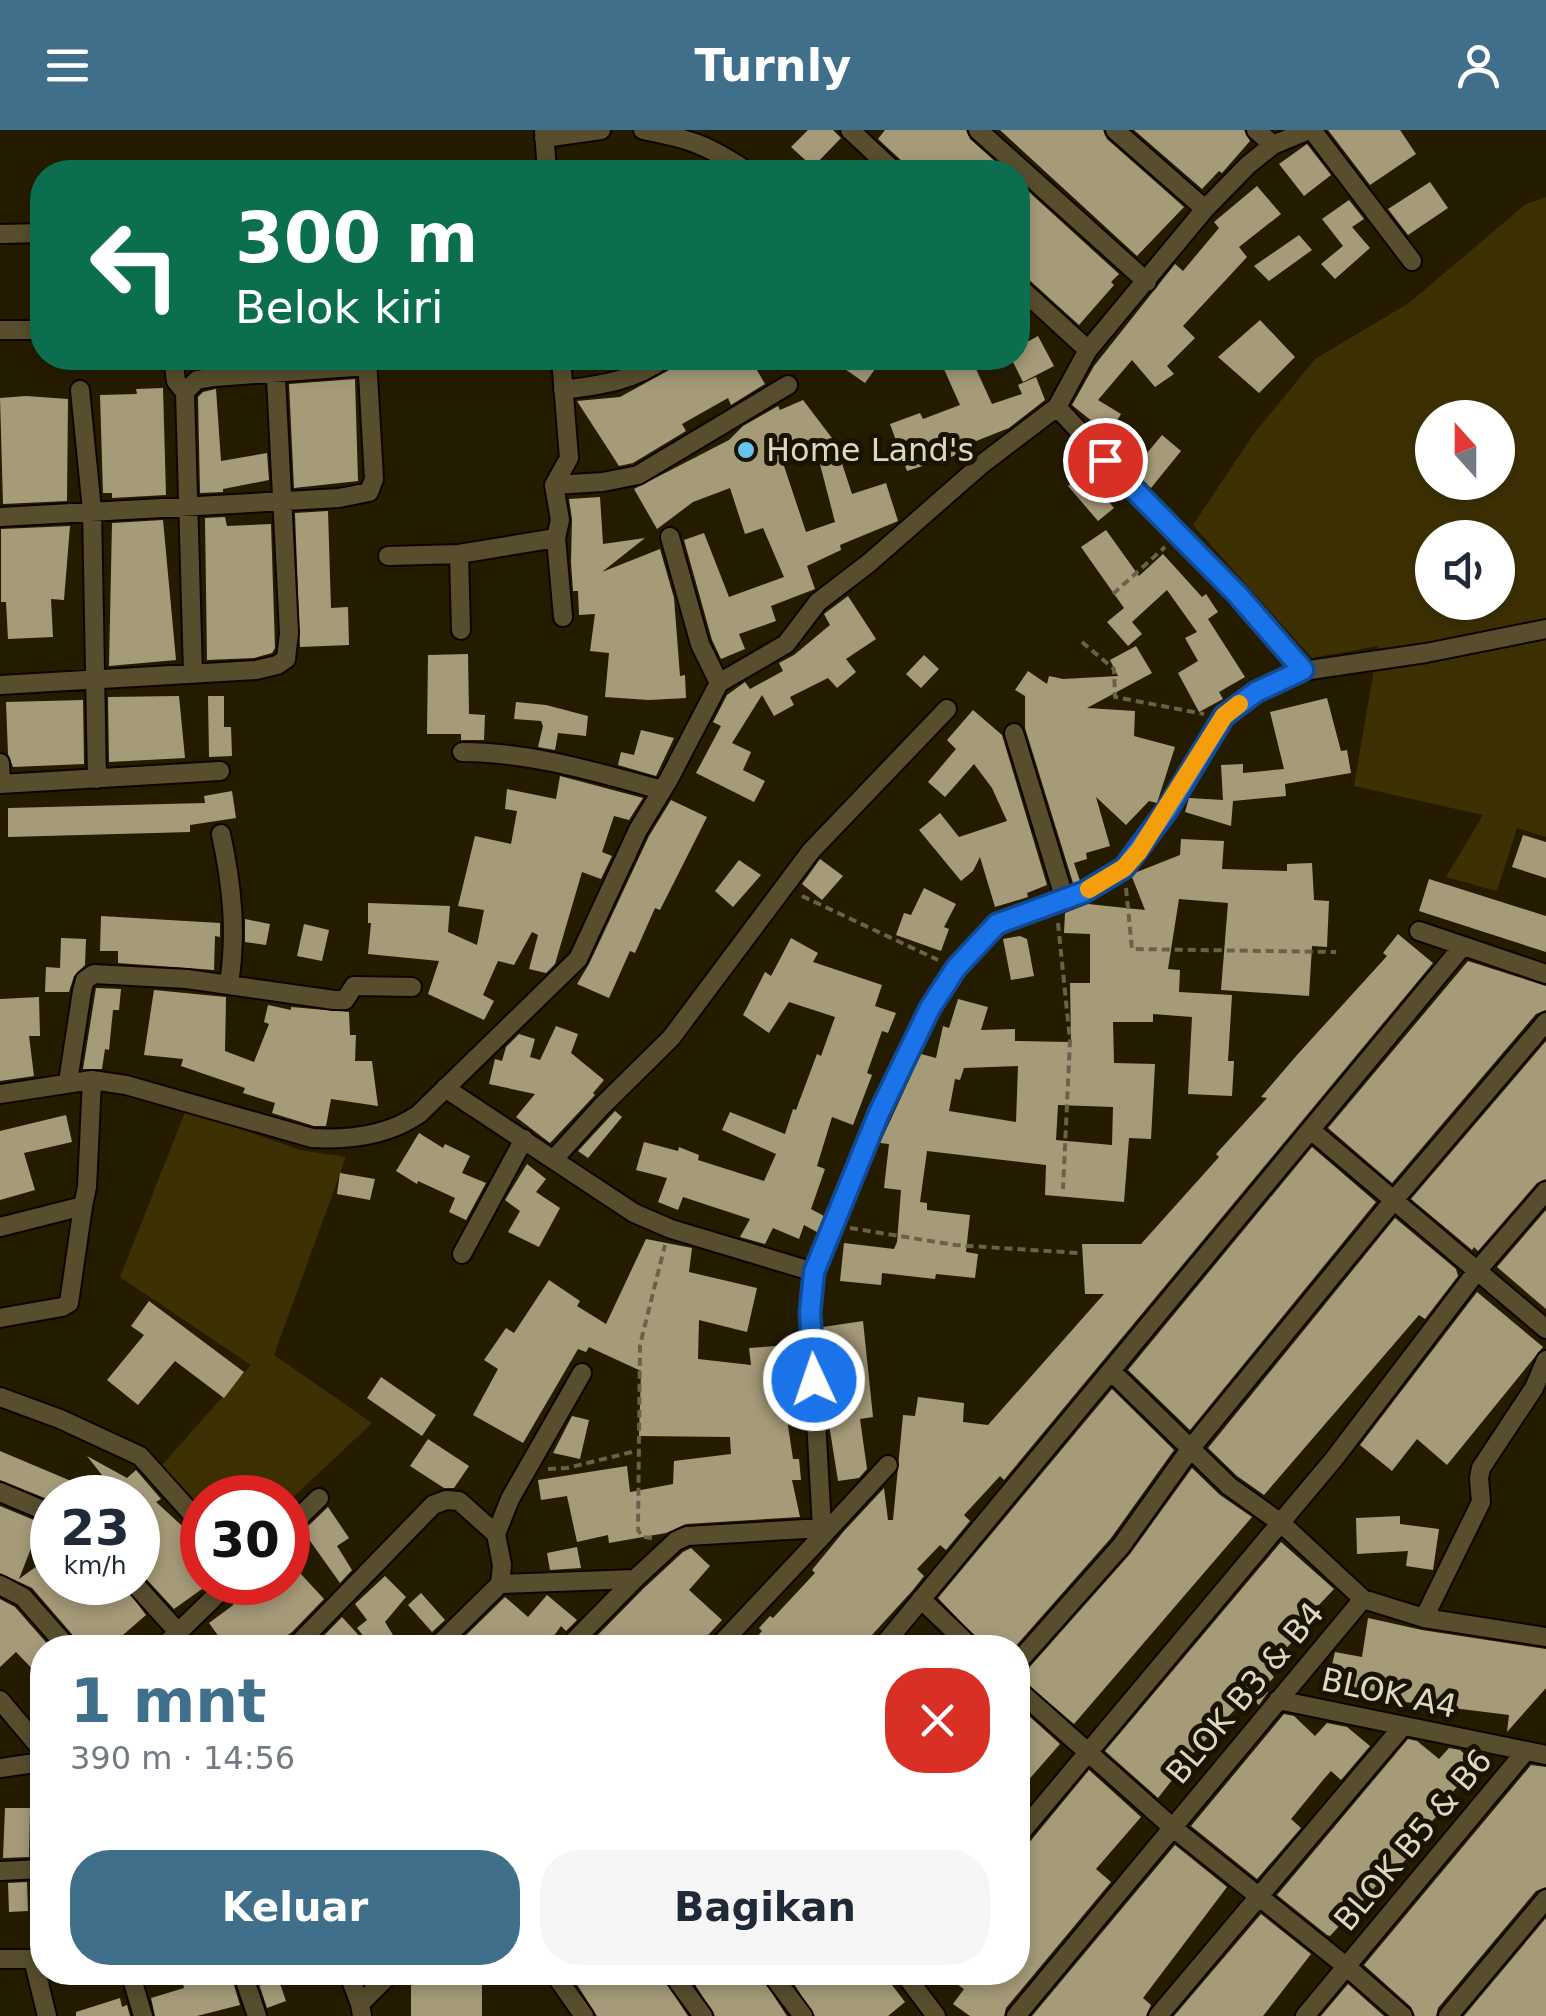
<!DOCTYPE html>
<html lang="id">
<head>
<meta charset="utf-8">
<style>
  :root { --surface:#fff; --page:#f6f6f7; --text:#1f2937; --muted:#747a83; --accent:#3f6f8a }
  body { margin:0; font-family:"DejaVu Sans",sans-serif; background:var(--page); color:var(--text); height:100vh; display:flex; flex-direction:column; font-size:38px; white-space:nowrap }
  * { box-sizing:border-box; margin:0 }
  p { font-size:32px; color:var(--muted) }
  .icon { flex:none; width:55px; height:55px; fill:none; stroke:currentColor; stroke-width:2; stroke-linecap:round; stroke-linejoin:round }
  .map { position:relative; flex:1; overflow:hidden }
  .drawer { position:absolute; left:30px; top:1505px; width:1000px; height:350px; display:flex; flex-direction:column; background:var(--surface); border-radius:40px; box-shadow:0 5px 15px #0003 }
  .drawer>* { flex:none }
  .guide { position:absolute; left:30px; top:30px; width:1000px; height:210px; border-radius:40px; box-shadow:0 5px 15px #0003; background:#0b6e4f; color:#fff; overflow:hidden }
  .needle { width:65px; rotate:339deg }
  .buttons { position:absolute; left:1415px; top:270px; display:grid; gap:20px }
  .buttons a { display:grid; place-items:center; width:100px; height:100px; border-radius:50%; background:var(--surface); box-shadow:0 5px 15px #0003; font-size:50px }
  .speed { position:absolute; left:30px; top:1345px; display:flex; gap:20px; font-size:50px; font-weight:700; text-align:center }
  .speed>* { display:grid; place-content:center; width:130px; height:130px; border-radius:50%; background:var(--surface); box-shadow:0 5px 15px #0003; line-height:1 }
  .speed small { font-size:25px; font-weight:400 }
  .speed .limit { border:15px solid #d22; background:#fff; color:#111 }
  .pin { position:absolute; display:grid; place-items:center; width:85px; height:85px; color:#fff; margin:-42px; border:5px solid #fff; border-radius:50%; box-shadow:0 2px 10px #0007 }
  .me { position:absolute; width:110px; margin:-55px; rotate:357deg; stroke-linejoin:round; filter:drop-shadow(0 0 8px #0008) }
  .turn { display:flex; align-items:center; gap:35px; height:210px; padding:0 40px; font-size:45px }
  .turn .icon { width:130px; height:130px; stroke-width:2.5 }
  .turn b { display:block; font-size:70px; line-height:85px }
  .round { display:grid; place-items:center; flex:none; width:105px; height:105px; border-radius:40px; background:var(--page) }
  .summary { display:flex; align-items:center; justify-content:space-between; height:170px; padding:0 40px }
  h1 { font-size:60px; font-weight:800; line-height:75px; color:var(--accent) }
  .primary-button { display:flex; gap:20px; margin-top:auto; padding:20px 40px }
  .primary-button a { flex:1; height:115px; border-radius:40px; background:var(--accent); color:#fff; font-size:40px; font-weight:800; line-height:115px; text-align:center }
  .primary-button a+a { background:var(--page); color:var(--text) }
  header { display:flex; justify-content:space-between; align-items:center; height:130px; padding:0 40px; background:var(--accent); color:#fff; font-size:45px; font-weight:800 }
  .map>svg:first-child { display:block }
</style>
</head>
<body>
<header><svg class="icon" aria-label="menu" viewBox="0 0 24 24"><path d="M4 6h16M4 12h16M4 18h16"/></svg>Turnly<svg class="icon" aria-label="person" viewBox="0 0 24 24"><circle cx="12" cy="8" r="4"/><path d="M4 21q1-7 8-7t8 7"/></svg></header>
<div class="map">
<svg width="1546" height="1886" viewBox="0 0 1546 1886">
  <rect width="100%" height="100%" fill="#251c00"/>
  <!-- green -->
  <path fill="#3d3103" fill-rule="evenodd" d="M1546 67V707L1517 698 1497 761 1446 747 1483 685 1354 656 1378 516 1312 528 1193 395 1253 305 1315 229 1409 173 1526 74ZM1432 288H1498V352H1432ZM1432 408H1498V472H1432Z
    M186 980 300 1020 346 1027 274 1225 372 1293 288 1372V1368H202V1394L154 1344 251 1235 120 1147Z"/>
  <!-- building -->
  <path fill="#a69b79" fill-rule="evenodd" d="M808 0H833L841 8 813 37 791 17Z
    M885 0H966L970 9 1007 42H907L904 33 878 9Z
    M1000 0H1103L1107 9 1184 77 1137 126Z
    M1134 0H1244L1250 11 1222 43 1219 41 1202 59Z
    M1328 0H1400L1416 24 1370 55Z
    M1307 14 1331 45 1304 66 1279 34Z
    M1018 52 1119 144 1111 152 1114 155 1079 195 1026 147 1018 144Z
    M1430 52 1448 78 1408 105 1388 79Z
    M1257 56 1281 84 1239 117 1247 127 1183 196 1195 208 1167 236 1174 244 1155 257 1132 230 1098 270 1121 284 1106 309 1091 295 1093 292 1072 275 1094 236 1175 134 1183 141 1219 98 1214 92Z
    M1349 70 1364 89 1352 97 1370 118 1335 149 1321 134 1343 116 1322 89Z
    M1299 105 1312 120 1269 151 1254 136Z
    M1260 190 1295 227 1259 263 1218 227Z
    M1038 206 1054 236 1023 252 1011 228H1018V217Z
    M691 228H750L765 254 731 275 728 268 682 294 686 301 633 333 619 336 577 271 620 267Z
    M829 228H883L865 253Z
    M939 228H971L992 274 1022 264 1018 255 1036 247 1045 270 1009 298 961 317 963 323 907 341 890 294 920 283 923 289 960 275Z
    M355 249 358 351 294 358 289 254Z
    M163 258 166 365 112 368V363H103L100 265 137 264 136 259Z
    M216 259 221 331 267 323 269 350 223 359V362L200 363 198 267 203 262Z
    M26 266 68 269 67 371 3 374 0 268Z
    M803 270 835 312 852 364 886 353 898 391 840 415 841 420 807 436 815 459 771 476 776 491 739 504 745 519 721 529 712 510 684 410 704 403 729 467 784 447 763 398 745 404 730 358 693 372 657 399 634 359 729 310 743 296 778 276 780 280ZM815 315 835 392 806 402 781 327Z
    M1162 305 1181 321 1151 358 1133 340Z
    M1084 342 1114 378 1098 391 1068 356Z
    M600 367 603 414 645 408 602 442 660 419 674 468 680 546 685 545 686 568 649 570 605 567 609 523 590 521 595 484 579 485 578 461H573L571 432 572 389 569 369Z
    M328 381 331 478 348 477 349 515 300 517 295 383Z
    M225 387 227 396 271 394 275 518 272 523 254 528 207 530 205 388Z
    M163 390 176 530 109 536 112 393Z
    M70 396 64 470 51 469 53 507 8 509 6 472H1V399Z
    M1106 400 1139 446 1163 424 1202 467 1206 464 1218 482 1208 489 1245 547 1219 562 1223 569 1199 582 1178 543 1198 531 1185 508 1197 502 1167 460 1132 492 1142 504 1128 516 1107 492 1124 478 1081 417Z
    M848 466 876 509 846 529 856 542 837 558 828 548 790 567 794 575 774 586 762 565 732 613 751 622 743 640 765 651 754 672 696 643 721 596 713 592 727 565 745 552 750 559 783 541 779 533 794 525 830 495 824 484Z
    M1136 516 1152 543 1087 578 1135 581 1134 606 1175 617 1157 673 1149 671 1126 695 1096 667 1110 716 1086 723 1087 729 1074 733 1080 751 1073 753 1025 598V566L1015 560 1028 541 1047 554 1049 546 1063 549 1118 546 1110 530Z
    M468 524 469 584 485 585 484 610H461V604H427L428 525Z
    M924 525 939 539 921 558 906 544Z
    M179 566 185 628 109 632 108 567Z
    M208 566H224V597H231L232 626 209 627Z
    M1327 568 1341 621 1347 620 1351 643 1285 654 1286 666 1233 671 1231 696 1185 682 1189 668 1223 670 1221 635 1243 634V643L1284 639 1270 582Z
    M83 570 84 634 13 637 8 624 6 572Z
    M516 572 546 575 588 586 586 606 558 603 555 620 538 617 543 596 541 591 514 589Z
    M973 580 1002 605 1047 755 1027 763 1028 767 995 777 980 727 973 741 961 751 919 700 940 683 959 707 1007 691 992 658 974 634 945 667 928 652 956 619 947 610Z
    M641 600 674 608 656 646 618 635 621 622 634 625Z
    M560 646 643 668 629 690 614 686 602 722 612 726 601 749 582 742 555 834 546 843 529 839 538 805 532 802 514 835 498 831 483 865 494 871 484 890 428 864 439 831 368 824 371 793H368V773L450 776 448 802 477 815 484 780 458 776 475 706 511 714 517 681 505 679 507 659 556 669Z
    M232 661 236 688 190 695V702L8 707V678L205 673 204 666Z
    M671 670 707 687 660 780 655 778 635 823 630 821 609 868 577 854 589 834 649 706Z
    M1523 705 1546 712V748L1512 737Z
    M1181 709 1224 711 1222 739 1287 741V734L1312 733 1314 770 1329 771 1327 817 1312 816 1309 866 1221 860 1228 773 1179 769 1168 839 1180 840 1179 862 1232 865 1228 931H1234L1232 966 1188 964 1192 887 1153 884V892H1113L1114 933 1155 934 1151 1009 1129 1008 1124 1072 1045 1065 1046 1035 927 1021 920 1072 927 1073V1080L970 1085 966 1122 978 1124 975 1148 936 1144 935 1149 882 1143 881 1155 840 1151 844 1113 894 1119 897 1112 901 1060 884 1058 889 1014 880 1013 921 924 936 928 943 896 949 898 958 869 988 877 981 900 1015 899V911L1071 912 1070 853H1090V804L1064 803 1065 783 1088 774 1145 780 1132 747 1137 742 1180 725ZM1018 936 1016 992 949 981 955 949 960 950 964 938ZM1058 975 1113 977 1112 1015 1056 1010Z
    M820 729 843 746 822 770 802 754Z
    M739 730 761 745 733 777 715 761Z
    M1429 749 1546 786V822L1419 781Z
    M924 758 956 774 944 797 949 799 941 821 896 805 904 783 911 785Z
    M101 786 220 793V807L215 806 214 840 118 833V821H100Z
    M245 789 270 794 266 815 245 812Z
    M304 794 329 800 322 831 297 826Z
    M1398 804 1433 833 1004 1350 1000 1346 964 1385 970 1391 946 1420 940 1415 917 1439 924 1446 913 1460 860 1518H747L762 1501 759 1498 770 1486 773 1488 815 1443 812 1440 844 1401 884 1358 888 1390H893L903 1285 915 1286 918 1267 964 1273 963 1292 988 1295 1104 1164H1085L1082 1114H1141L1219 1027 1216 1024 1267 968 1261 967 1297 925 1387 826 1383 823Z
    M1020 806 1027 809 1034 846 1011 850 1003 809Z
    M61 808 86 809 85 835 74 846 69 862H45L46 837 60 838Z
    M791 808 818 823 813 832 882 855 875 876 896 883 888 903 882 901 867 943 872 945 853 995 832 987 817 1036 825 1039 811 1079 824 1086 817 1102 804 1095 799 1109 773 1098 765 1114 740 1107 750 1089 683 1067 678 1080 658 1072 667 1048 636 1040 644 1012 678 1021 679 1017 699 1025 698 1030 764 1051 776 1024 722 1000 730 982 785 1004 793 979 796 980 817 924 821 926 835 887 789 872 769 903 743 885 765 842 771 846Z
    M1468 831 1546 856V880L1536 884 1392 1053 1328 998Z
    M96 858 121 859 119 880H113L109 920 105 919 102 939H83Z
    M154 860 226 867 225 921 254 932 269 894 264 892 268 875 291 880V877L349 882 350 905H356L355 931H372L378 976 331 969 326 996H314L272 983 275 973 243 963 245 958 181 936 183 929 144 925Z
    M39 867 40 906H29L34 946 0 951V869Z
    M556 896 578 904 571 923 604 950 593 963 595 965 550 1013 516 987 535 964 489 954 495 929 502 931 506 917 519 904 535 909 530 927 540 930Z
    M1546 911V1049L1537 1053 1478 1121 1474 1117 1472 1120 1411 1069Z
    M615 981 622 987 588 1028 578 1021Z
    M66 985 72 1012 24 1023 35 1060 0 1070V1001Z
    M419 1003 443 1018 445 1014 470 1026 462 1043 486 1053 466 1090 449 1082 455 1068 418 1051 417 1054 396 1041Z
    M1312 1017 1376 1072 1190 1300 1128 1240Z
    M527 1034 546 1049 536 1062 560 1078 539 1117 508 1102 520 1081 505 1070Z
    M340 1043 375 1049 370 1070 337 1064Z
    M1546 1080V1179L1497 1137Z
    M1395 1088 1456 1139 1458 1146 1425 1189 1419 1185 1264 1365 1237 1346 1208 1318Z
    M646 1109 692 1118 689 1142 757 1158 747 1202 699 1190 698 1229 751 1235 749 1218 776 1216 782 1276H785L793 1329H799L801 1350H792L800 1387 686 1394 666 1403 609 1413 608 1405 577 1412 567 1366 541 1370 538 1350 627 1336 630 1362 673 1354 674 1331 731 1324 730 1307 639 1306 641 1241 589 1217 586 1222 578 1219 523 1313 473 1285 498 1239 484 1230 506 1198 514 1203 549 1150 580 1171 577 1176 606 1194Z
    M1477 1162 1543 1217 1447 1335 1417 1309 1392 1341 1360 1315Z
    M149 1171 244 1242 224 1268 175 1231 138 1275 107 1250 144 1205 131 1196Z
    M863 1191 873 1287 860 1289 867 1339 859 1348 838 1351 829 1294 823 1197Z
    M381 1247 436 1285 422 1306 367 1268Z
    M1112 1259 1174 1320 1111 1408 1014 1518H986L938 1468Z
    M572 1286 589 1290 580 1329 553 1323Z
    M428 1309 469 1336 454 1358H444L410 1336Z
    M0 1321 109 1367V1368H52V1371L0 1350Z
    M87 1326 127 1348 136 1340 161 1369 156 1372 202 1414V1459L174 1479 138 1440V1368H120Z
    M1192 1338 1220 1365 1252 1387 1074 1594 1018 1546 1027 1540 1130 1424Z
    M0 1376 41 1393 19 1449 52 1425V1452H70L77 1460 84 1452H121L146 1485 108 1518H80L77 1510 32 1458 0 1443Z
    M328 1377 349 1408 337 1416 352 1440 340 1453 303 1401Z
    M1400 1386V1394L1439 1399 1433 1440 1406 1436 1408 1421 1357 1424 1356 1388Z
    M1281 1412 1334 1459 1301 1494 1305 1498 1267 1539 1274 1547 1264 1558 1268 1562 1259 1575 1249 1565 1194 1622 1158 1668 1105 1621Z
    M577 1417 581 1438 550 1440 547 1423Z
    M691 1418 710 1436 689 1460 722 1490 696 1518H585L644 1458 683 1422Z
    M288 1430 324 1469 292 1502 269 1518H227L209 1493 232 1476 254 1452H288Z
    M385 1446 406 1467 385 1492 401 1518H373L357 1498 367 1490 355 1474Z
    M421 1463 445 1490 432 1502 408 1475Z
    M547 1465 577 1490 566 1501 561 1496 545 1518H462L458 1513 505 1467 528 1487Z
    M0 1469 15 1477 51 1518H42V1549L16 1522 0 1537Z
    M342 1487 363 1510 355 1518H312Z
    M1368 1488 1422 1500 1546 1519V1558L1507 1602 1509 1585 1389 1570 1390 1564 1328 1552 1335 1522 1362 1527Z
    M1018 1576 1060 1614 1018 1662Z
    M1284 1584 1294 1586 1315 1606 1327 1593 1347 1597 1370 1616 1341 1650 1331 1641 1323 1650 1291 1689 1301 1698 1257 1749 1191 1696Z
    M1408 1609 1417 1611 1439 1629 1449 1618 1460 1620 1477 1635 1441 1675 1445 1678 1420 1703 1423 1705 1407 1723 1409 1726 1379 1759 1376 1756 1330 1806 1327 1805 1277 1765Z
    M1531 1635 1546 1637V1757L1536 1761 1438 1878 1436 1886H1415L1411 1877 1364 1835Z
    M1089 1640 1141 1687 1096 1739 1111 1752 1006 1878 1004 1886H970L953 1874 964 1859 939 1842H1018V1718L1028 1714Z
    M5 1678H30L29 1727 3 1728Z
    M1175 1715 1227 1757 1143 1868 1151 1875 1146 1886H1032Z
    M27 1752 28 1781 9 1782 8 1753Z
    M1261 1784 1311 1824 1263 1886H1174Z
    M1546 1788V1886H1464Z
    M194 1842H230L240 1875 197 1886H155L151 1868 184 1858 181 1846Z
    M255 1842H276L286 1871 267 1878Z
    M411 1842H482V1886H411Z
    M569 1842H659L688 1886H597Z
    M687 1842H758L787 1886H715Z
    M786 1842H882L905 1872 888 1886H815Z
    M1348 1854 1384 1886H1321Z
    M120 1868 122 1877 127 1875 130 1886H76V1882Z"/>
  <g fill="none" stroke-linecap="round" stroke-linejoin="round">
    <!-- street casing -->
    <g stroke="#0e0600" stroke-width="22">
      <path id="street" d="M544 0 547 42
        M643 0C690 9 708 15 748 42
        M850 0 895 42
        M978 0 1147 152
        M1115 0 1205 79
        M1256 0 1273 15
        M1312 0 1412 131
        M544 8 601 0
        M0 104 42 103
        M1018 156 1088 220
        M0 200H42
        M173 228 176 251 185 262
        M80 260 92 380 97 649
        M563 260C601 255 634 251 665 228
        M554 355 603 352 638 345 788 255
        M0 387 339 368 369 362 374 349 367 228
        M670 407 700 514 719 553
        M556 408 563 487
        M459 424 461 500
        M388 426 459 424 556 408 560 390 554 355 569 328 561 228
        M1303 541 1426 523 1546 499
        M193 543 185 262 197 250 214 247 368 236
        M0 555 256 540 277 535 286 529 289 503 275 228
        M1014 603 1065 770
        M462 622C531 622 596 642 662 660
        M0 633 1 654
        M0 654 220 641
        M221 704C232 755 237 802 229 854
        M1419 801 1546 844
        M68 952 82 861 85 850 94 844 187 849 334 870H345L354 856 412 857
        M445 958 634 1083 671 1099 814 1142
        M0 964 92 950 126 955 312 1008C348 1010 389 1005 419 984L578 829 638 700 669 649 719 553 786 514 818 472 869 433 982 334 1057 277 1088 220 1205 79 1248 35 1273 15 1309 0
        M1312 1001 1546 1199
        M554 1029 601 977 671 908 811 721 947 579
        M0 1097 83 1076 87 1057 92 950
        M462 1124 524 1009
        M0 1188 62 1177 69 1173 83 1076
        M1111 1241 1229 1356 1281 1393 1363 1469 1424 1488 1546 1507
        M0 1267 60 1289 140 1326 202 1395
        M0 1362 52 1384
        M288 1398 319 1368
        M822 1398 810 1182 814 1142 879 983 929 877 956 838 997 794 1085 762 1124 738 1167 681 1224 585 1256 562 1303 541C1225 449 1138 366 1057 277
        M496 1404 510 1369 582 1243
        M635 1449 676 1411 687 1406 822 1398 825 1403 888 1335
        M133 1452 178 1502
        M0 1455 23 1467 68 1518
        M921 1469 972 1518
        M1424 1488 1481 1372 1479 1348 1481 1338 1534 1258 1546 1230
        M162 1518 230 1452
        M294 1518 433 1375 446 1370 459 1371 496 1404 502 1435 500 1454
        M435 1518 500 1454 635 1449 567 1518
        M717 1518 825 1403
        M881 1518 1462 817
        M1018 1532 1121 1416 1191 1318 1394 1070 1546 892
        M1018 1560 1172 1697 1347 1837 1403 1886
        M0 1570 42 1620
        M1278 1570 1546 1625
        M0 1638 42 1632
        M1018 1706 1334 1329 1477 1141 1546 1061
        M0 1741 42 1739
        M42 1828 33 1829 47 1886
        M0 1829H33
        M130 1842 143 1886
        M242 1842 257 1886
        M348 1842 360 1874
        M553 1842 584 1886
        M671 1842 703 1886
        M770 1842 803 1886
        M903 1842 936 1886
        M362 1886 360 1874 392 1842
        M1016 1886 1363 1469
        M1158 1886 1403 1596
        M1305 1886 1525 1622
        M1448 1886 1546 1769"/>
    </g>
    <!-- path -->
    <path stroke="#696149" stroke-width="4" stroke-dasharray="8 5" stroke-linecap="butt" d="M1113 464 1165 417
      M1082 512 1114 539 1115 567 1204 584
      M1126 758 1132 819 1336 822
      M802 766 938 830
      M1058 793 1070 911 1063 1059
      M850 1098 955 1115 1078 1123
      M548 1339 567 1338 636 1321
      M652 1408 643 1407 638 1400 640 1215 665 1115"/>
    <!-- street -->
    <use href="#street" stroke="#584e2e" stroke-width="18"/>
  </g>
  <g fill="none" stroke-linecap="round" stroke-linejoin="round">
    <!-- route casing -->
    <g stroke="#114b97" stroke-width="25">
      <path id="route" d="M814 1250 810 1182 814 1142 879 983 930 878 956 838 997 794 1084 762 1124 738 1167 680 1224 586 1256 562 1303 540 1237 464 1105 330"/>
    </g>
    <!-- route -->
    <use href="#route" stroke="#1a73e8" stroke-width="18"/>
    <!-- slow -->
    <path stroke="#f59e0b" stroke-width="18" d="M1089 759 1124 738 1139 721 1224 586 1239 574"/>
  </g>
  <!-- markers -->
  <circle fill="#66c4ef" stroke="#1a1300" stroke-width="4" cx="746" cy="320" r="10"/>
  <g text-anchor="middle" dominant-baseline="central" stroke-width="10" stroke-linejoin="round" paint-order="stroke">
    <!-- poi labels -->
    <g font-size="32" fill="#ddd7c5" stroke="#1a1300" text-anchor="start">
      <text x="766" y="320">Home Land's</text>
    </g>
    <!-- street labels -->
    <g font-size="32" fill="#ddd7c5" stroke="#1a1300">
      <text transform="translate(1245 1563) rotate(-50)">BLOK B3 &amp; B4</text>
      <text transform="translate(1389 1563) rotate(12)">BLOK A4</text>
      <text transform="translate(1413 1710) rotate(-50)">BLOK B5 &amp; B6</text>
    </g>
  </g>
</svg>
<div class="buttons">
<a><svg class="needle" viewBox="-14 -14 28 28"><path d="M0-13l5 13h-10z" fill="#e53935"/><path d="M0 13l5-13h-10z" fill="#747a83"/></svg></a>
<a><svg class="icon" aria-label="sound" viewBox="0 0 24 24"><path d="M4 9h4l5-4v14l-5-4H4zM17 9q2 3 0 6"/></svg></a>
</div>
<div class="speed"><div>23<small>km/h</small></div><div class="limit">30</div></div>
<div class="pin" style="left:1105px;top:330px;background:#d93025"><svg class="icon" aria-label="arrive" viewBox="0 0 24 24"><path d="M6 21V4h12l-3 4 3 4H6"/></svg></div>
<svg class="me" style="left:814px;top:1250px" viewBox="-20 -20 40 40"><circle r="17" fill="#1a73e8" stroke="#fff" stroke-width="3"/><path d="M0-11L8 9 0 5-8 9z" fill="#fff"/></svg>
<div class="guide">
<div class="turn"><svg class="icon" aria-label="left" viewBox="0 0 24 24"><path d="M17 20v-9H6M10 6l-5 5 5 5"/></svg><div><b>300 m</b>Belok kiri</div></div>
</div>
<section class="drawer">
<div class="summary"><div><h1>1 mnt</h1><p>390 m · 14:56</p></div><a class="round" style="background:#d93025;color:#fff"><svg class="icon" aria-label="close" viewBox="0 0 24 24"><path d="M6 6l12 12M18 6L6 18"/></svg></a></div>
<div class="primary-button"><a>Keluar</a><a>Bagikan</a></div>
</section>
</div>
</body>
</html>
